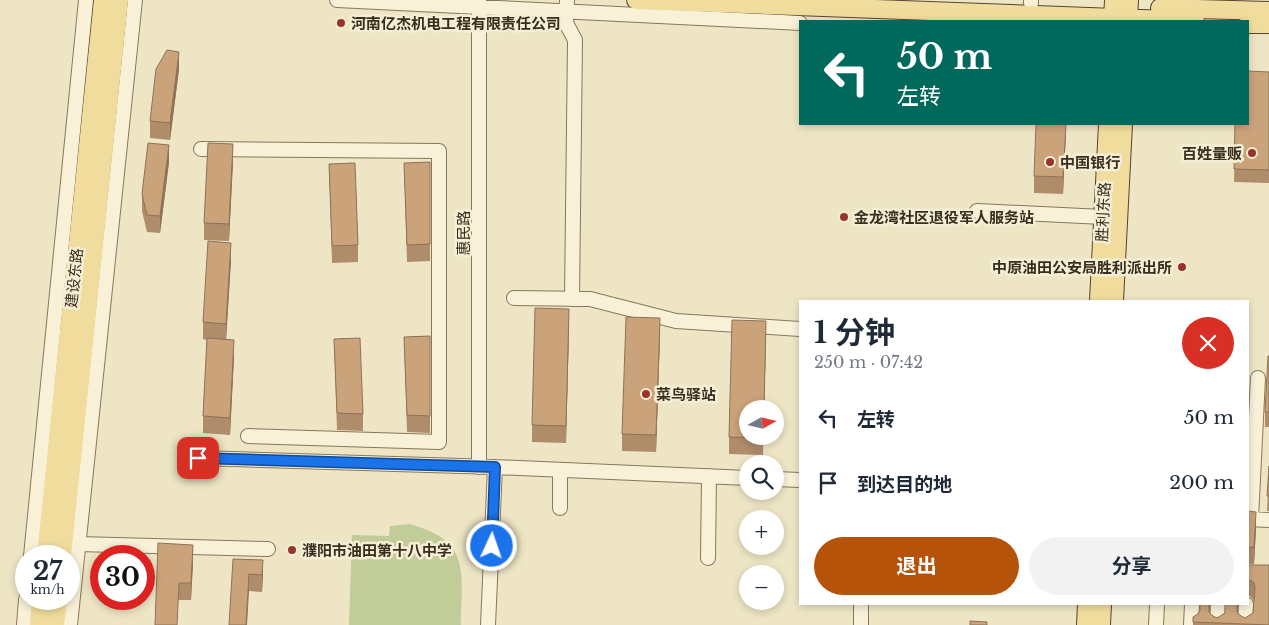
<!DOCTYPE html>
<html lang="zh">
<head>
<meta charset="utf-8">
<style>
  :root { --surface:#fff; --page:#f2f2f3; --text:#1f2937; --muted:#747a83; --accent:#b45309 }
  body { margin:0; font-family:"Libre Baskerville","Noto Sans SC",serif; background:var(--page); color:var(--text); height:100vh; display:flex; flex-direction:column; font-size:19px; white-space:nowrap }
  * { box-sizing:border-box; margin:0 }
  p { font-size:16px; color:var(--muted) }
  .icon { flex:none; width:28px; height:28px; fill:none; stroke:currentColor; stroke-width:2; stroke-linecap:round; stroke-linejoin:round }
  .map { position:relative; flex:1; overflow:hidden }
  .drawer { position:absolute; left:799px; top:300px; width:450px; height:305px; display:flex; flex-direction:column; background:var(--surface); border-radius:0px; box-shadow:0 2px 8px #0003 }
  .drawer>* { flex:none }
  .guide { position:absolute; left:799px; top:20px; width:450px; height:105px; border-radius:0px; box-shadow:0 2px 8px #0003; background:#00695c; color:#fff; overflow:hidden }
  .needle { width:32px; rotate:82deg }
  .tools { position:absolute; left:739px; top:400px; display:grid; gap:10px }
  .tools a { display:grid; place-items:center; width:45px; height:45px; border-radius:50%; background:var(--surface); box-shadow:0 2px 8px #0003; font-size:25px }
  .speed { position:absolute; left:15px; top:545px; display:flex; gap:10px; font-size:25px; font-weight:700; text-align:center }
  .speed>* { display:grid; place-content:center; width:65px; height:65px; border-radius:50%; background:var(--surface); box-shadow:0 2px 8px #0003; line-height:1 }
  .speed small { font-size:12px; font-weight:400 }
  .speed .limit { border:8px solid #d22; background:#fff; color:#111 }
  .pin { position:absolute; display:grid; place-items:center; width:42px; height:42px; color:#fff; margin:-21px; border-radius:10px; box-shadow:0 2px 8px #0006 }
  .me { position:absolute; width:55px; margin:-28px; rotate:3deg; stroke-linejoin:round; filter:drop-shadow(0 0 4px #0008) }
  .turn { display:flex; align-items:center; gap:18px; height:105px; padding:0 15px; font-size:22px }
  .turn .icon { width:65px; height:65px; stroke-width:2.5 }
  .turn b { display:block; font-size:35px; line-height:42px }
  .round { display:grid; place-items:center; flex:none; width:52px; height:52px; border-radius:26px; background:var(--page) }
  .summary { display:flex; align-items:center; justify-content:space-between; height:85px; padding:0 15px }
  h1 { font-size:30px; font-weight:700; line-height:38px }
  .primary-button { display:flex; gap:10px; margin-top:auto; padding:10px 15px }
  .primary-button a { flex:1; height:58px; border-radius:30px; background:var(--accent); color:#fff; font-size:20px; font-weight:700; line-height:58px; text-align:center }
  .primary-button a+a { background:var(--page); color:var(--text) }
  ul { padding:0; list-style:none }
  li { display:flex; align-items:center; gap:15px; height:65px; padding:0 15px }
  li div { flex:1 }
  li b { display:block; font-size:19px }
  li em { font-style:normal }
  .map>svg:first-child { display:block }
</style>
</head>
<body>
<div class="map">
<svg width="1269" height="625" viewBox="0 0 1269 625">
  <rect width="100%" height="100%" fill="#eee5c5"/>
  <!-- green -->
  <path fill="#c2cc99" d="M409 524C471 540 462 572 461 625H349L352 535 389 536 390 526Z"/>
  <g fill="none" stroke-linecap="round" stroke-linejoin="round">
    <!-- minor casing -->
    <g stroke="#88775b" stroke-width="16">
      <path id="minor" d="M337 0 800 23
        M479 0V467
        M567 0 566 23 575 40 572 299
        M1031 3V0
        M201 149 439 151V442L248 436
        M977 211 1103 217
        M514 298 590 299 676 321 800 329
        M198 458 495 467 748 478
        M775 479 800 480
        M560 508V470
        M1248 519 1269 520
        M1251 519 1258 378
        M78 544 268 549
        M31 556 86 0
        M708 558 709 476
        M24 625 26 599
        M70 625 135 0
        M488 625 495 467
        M861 625V604
        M1156 625 1157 604
        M1191 625 1192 604
        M1217 625 1218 604
        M1245 625 1246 604"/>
    </g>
    <!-- major casing -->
    <g stroke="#56442f" stroke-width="20">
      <path id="major" d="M636 0 1195 21
        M1160 8 1269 11
        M1113 21 1114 0
        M1128 21 1129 0
        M1248 24H1269
        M1099 301 1108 124
        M1114 301 1123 124
        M46 556 103 0
        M62 556 119 0
        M39 625 41 599
        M55 625 58 599
        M1086 625 1087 604
        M1101 625 1102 604"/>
    </g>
    <!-- minor -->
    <use href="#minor" stroke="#f8f1d8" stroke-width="14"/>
    <!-- major -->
    <use href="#major" stroke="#f0dd9d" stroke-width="18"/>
  </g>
  <!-- wall -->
  <path fill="#af8c6a" d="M179 69 170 140 150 138V121Z
    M1269 72V183L1234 182 1235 124Z
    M1066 124 1063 194 1034 193V176Z
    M233 161 229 241 204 240V223Z
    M169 162 160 233 147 232 142 211V194Z
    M404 163 430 244V261L407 262Z
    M329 164 358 245V262L332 263Z
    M231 260 226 339 234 357 230 435 203 433V416L207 340 203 339V322Z
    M569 326 566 443 532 442V425Z
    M660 335 656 452 622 451V434Z
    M430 336V433L407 432 404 337Z
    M766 338 763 455 729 454V437Z
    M334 339 363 414V431L337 430Z
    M1269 356V427H1265V412Z
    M1269 466V511H1267Z
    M1248 511 1256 528 1254 564H1248Z
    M158 543 193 562 191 600H179Z
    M233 559 263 560 262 592 249 591Z
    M1248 565 1269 625H1193V617L1198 614 1200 610V604H1210V613L1213 616 1217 618 1225 613V604H1238V613L1241 616 1245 618 1253 613 1254 600 1250 596H1248Z"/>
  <!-- shaded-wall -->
  <path fill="#8e7256" d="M179 52V69L170 140V123Z
    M1066 124V132L1063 194V177Z
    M233 144V161L229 241V224Z
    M169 145V162L160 233V216Z
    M231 243V260L226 341V324Z
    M569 309V326L566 443V426Z
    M660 318V335L656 452V435Z
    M766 321V338L764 409Z
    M234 340V357L230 435V418Z
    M1256 512V528L1254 564V547Z
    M193 545V562L191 600V583Z
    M263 560V577L262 592V575Z
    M249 574V591L247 625H246Z"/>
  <!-- building -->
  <path fill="#cba37b" stroke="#8e7256" d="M167 50 179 52 170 123 150 121 156 69Z
    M1248 71 1269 72V170L1234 169 1235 124H1248Z
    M1036 124H1066L1063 177 1034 176Z
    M148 143 169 145 160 216 147 215 142 194Z
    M208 143 233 144 229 224 204 223Z
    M430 162V244L407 245 404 163Z
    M355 163 358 245 332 246 329 164Z
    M208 241 231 243 226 324 203 322Z
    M535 308 569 309 566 426 532 425Z
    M626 317 660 318 656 435 622 434Z
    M732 320 766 321 764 409H748V436H763V438L729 437Z
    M430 336V416L407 415 404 337Z
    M207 338 234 340 230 418 203 416Z
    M360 338 363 414 337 413 334 339Z
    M1268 356H1269V412H1265Z
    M1269 466V496H1267Z
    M1248 511 1256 512 1254 547 1248 548Z
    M158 543 193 545 191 583H179L177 625H155Z
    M233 559 263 560 262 575 249 574 246 625H229Z
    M1248 565H1269V625L1193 622V617L1198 614 1200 610V604H1209V612L1213 616 1217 618 1225 613V604H1237V612L1241 616 1245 618 1253 613 1255 588 1254 583 1250 580H1248Z
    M970 621 987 622V625H970Z"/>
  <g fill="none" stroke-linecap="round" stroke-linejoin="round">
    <!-- route casing -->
    <g stroke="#114b97" stroke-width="12">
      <path id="route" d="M198 458 495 467 492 546"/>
    </g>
    <!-- route -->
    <use href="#route" stroke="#1a73e8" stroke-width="9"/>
  </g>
  <!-- markers -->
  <g fill="#96342c" stroke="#f5eed4" stroke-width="2">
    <circle cx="341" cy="23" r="5"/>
    <circle cx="1252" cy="153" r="5"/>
    <circle cx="1050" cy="162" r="5"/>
    <circle cx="844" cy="217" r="5"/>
    <circle cx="1182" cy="267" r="5"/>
    <circle cx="646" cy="394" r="5"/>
    <circle cx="292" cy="550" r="5"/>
  </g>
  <g text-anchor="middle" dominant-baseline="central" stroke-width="5" stroke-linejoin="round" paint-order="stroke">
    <!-- poi labels -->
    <g font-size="15" font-weight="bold" fill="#392d1f" stroke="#f5eed4" text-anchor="start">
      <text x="351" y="23">河南亿杰机电工程有限责任公司</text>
      <text x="1242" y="153" text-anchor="end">百姓量贩</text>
      <text x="1060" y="162">中国银行</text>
      <text x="854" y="217">金龙湾社区退役军人服务站</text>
      <text x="1172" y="267" text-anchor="end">中原油田公安局胜利派出所</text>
      <text x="656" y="394">菜鸟驿站</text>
      <text x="302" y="550">濮阳市油田第十八中学</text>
    </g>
    <!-- street labels -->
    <g font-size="15" fill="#392d1f" stroke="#f5eed4">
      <text transform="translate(1103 212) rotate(-87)">胜利东路</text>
      <text transform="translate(463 233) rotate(-90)">惠民路</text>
      <text transform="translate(74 278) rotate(-84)">建设东路</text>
    </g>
  </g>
</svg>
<div class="tools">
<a><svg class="needle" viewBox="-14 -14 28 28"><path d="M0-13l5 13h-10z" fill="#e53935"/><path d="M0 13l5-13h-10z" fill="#747a83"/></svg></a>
<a><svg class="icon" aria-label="search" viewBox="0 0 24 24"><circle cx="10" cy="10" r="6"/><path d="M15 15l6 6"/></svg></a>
<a>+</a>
<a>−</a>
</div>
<div class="speed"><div>27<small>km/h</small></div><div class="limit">30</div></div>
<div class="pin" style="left:198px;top:458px;background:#d93025"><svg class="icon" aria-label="arrive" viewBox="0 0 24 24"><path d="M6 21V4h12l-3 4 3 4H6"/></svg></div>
<svg class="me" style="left:492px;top:546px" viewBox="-20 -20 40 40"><circle r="17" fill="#1a73e8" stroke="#fff" stroke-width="3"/><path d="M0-11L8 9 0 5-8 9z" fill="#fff"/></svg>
<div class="guide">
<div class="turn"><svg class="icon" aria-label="left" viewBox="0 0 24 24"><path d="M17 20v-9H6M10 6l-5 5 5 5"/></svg><div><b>50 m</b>左转</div></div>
</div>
<section class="drawer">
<div class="summary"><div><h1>1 分钟</h1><p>250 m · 07:42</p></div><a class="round" style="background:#d93025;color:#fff"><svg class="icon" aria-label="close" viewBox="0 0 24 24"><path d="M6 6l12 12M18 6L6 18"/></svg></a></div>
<ul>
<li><svg class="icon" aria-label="left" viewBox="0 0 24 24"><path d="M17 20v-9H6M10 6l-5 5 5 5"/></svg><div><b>左转</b></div><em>50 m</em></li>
<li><svg class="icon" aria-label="arrive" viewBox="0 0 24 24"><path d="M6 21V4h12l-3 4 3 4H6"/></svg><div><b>到达目的地</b></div><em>200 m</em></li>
</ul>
<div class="primary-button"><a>退出</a><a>分享</a></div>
</section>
</div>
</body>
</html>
